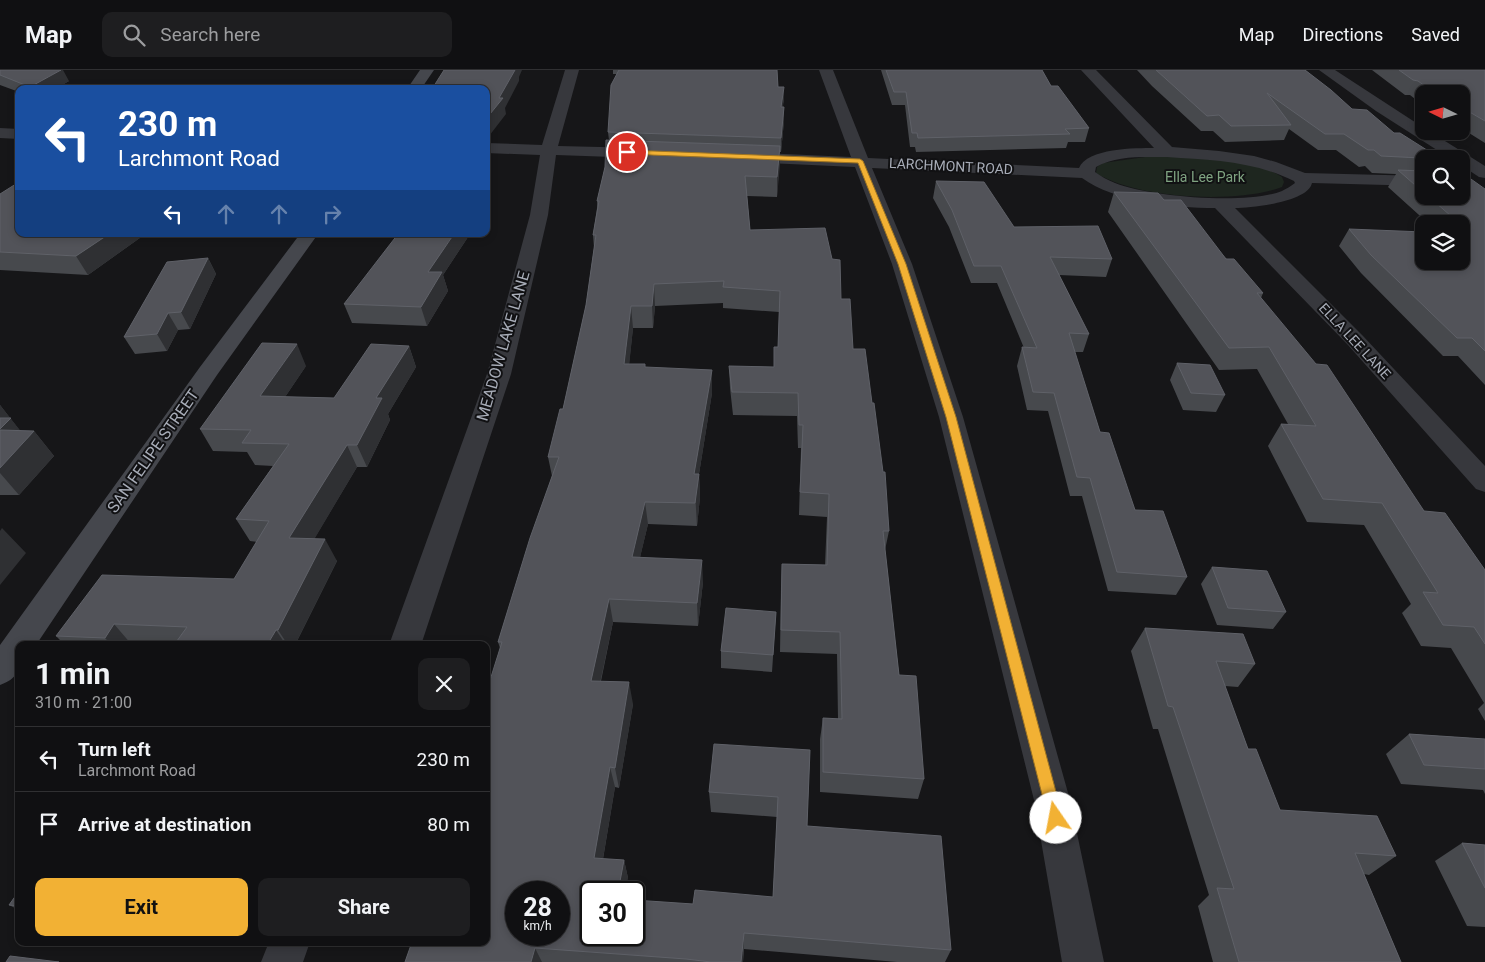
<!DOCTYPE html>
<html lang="en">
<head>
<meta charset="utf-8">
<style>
  :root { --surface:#101012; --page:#1e1e20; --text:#f1f3f6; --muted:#9c9d9f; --line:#303032; --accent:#f2b134 }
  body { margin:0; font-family:Roboto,sans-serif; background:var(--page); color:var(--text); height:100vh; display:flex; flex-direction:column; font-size:19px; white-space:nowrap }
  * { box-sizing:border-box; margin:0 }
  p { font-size:16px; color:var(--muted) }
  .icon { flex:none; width:28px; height:28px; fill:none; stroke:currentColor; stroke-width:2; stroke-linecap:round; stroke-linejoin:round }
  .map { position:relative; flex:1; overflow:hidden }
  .sheet { position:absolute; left:15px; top:571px; width:475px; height:305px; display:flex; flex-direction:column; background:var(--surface); border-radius:10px; box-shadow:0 2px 8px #0003,0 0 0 1px var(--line) }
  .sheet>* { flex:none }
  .hud { position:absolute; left:15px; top:15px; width:475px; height:152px; border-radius:10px; box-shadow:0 2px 8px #0003,0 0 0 1px var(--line); background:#1a4fa0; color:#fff; overflow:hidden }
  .needle { width:32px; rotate:275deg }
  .fabs { position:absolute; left:1415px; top:15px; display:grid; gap:10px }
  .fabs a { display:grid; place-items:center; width:55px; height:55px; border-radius:10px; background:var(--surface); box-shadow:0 2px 8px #0003,0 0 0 1px var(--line); font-size:25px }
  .speed { position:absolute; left:505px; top:811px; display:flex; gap:10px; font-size:25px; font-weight:700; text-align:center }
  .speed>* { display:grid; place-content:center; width:65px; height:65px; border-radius:50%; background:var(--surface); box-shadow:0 2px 8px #0003,0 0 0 1px var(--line); line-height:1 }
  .speed small { font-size:12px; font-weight:400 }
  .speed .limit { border:2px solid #111; border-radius:8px; background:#fff; color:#111 }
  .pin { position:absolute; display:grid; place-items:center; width:42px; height:42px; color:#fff; margin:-21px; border:2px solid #fff; border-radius:50%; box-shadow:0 1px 5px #0007 }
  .me { position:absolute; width:55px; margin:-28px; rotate:348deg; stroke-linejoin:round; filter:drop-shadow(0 0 4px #0008) }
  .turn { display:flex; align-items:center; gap:18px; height:105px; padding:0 20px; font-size:22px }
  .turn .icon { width:65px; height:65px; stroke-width:2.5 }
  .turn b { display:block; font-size:35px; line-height:42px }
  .lanes { display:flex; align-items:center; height:48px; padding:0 20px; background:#0003; justify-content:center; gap:25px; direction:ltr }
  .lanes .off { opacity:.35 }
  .round { display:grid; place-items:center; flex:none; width:52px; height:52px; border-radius:10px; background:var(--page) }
  .head { display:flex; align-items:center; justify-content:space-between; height:85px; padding:0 20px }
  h1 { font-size:30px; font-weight:700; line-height:38px }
  .primary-button { display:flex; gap:10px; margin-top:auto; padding:10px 20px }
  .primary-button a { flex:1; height:58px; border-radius:10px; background:var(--accent); color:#111; font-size:20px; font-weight:700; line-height:58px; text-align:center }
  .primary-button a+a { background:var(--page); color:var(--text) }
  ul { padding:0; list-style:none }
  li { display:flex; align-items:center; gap:15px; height:65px; padding:0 20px; border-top:1px solid var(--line) }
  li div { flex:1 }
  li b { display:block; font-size:19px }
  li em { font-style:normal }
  header { display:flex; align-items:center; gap:30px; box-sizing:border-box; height:70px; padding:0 25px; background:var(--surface); border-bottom:1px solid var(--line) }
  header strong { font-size:24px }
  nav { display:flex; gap:28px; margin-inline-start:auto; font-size:18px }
  .search { width:350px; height:45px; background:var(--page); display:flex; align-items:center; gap:12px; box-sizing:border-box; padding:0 18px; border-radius:10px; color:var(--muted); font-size:19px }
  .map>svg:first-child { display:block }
</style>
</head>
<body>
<header>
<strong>Map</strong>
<div class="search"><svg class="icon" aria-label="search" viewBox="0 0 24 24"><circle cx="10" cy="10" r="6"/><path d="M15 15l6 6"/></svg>Search here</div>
<nav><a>Map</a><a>Directions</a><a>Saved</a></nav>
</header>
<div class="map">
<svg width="1485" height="892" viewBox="0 0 1485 892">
  <rect width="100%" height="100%" fill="#161618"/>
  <!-- green -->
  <path fill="#1e261f" d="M1170 86C1206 89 1251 87 1282 107L1284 112 1282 117C1237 134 1137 129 1096 103L1097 97 1103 93 1145 87Z"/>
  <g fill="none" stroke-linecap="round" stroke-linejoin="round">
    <!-- street -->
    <path fill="#37383d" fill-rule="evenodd" d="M565 0H579L558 76 642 78 648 80 650 83 648 86 642 88 556 85 548 145 511 304 421 575H389L487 304 530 145 540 85 486 83V73L542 75Z
      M819 0H833L868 88 1079 98C1087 78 1136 78 1154 78L1081 0H1096L1172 77 1219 81 1254 86 1276 92 1305 103 1424 106V116L1312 113C1308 132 1252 138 1235 138L1363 266 1485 396V422L1476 419 1348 275 1215 138C1174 138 1115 132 1082 108L872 98 912 194 963 347 1070 730 1104 892H1062L1034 730 939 347 892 194 855 97 743 92 737 90 735 87 737 84 743 82 851 87ZM1167 87C1211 90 1254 91 1294 111L1295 113C1291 116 1286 119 1282 121 1246 135 1151 127 1115 113 1107 110 1101 106 1095 102L1096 97C1117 85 1143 87 1167 87Z
      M1319 0H1335L1424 58V61H1429L1485 96V108L1479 107 1461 95V89H1451L1376 41Z
      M0 58 19 59V69L0 68Z
      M269 872H310L303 892H261Z"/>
    <!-- secondary -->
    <path fill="#45474d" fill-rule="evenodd" d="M420 0H434L421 19H407Z
      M300 164H318L217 305 36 575H19C19 596 22 607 0 615V575L200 297Z"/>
  </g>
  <!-- wall -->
  <path fill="#47494d" d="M0 0 69 11 55 19H19V22L0 15Z
    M613 0H777L778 17 784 30 782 37H784V51L781 82H780L777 127 747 126 750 160 841 229 853 279 872 333 889 461 885 480 899 605 924 709 918 729 820 722V669L823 648 838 649 837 584 780 582 781 516 782 494 825 495 827 447 799 445 801 378H798L797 346 733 345 730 318 729 296 774 297 778 277 779 242 723 238V233L655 236 653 258H633L629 294 646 297 712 323 699 404 700 427 697 456 648 454 640 487 703 512 698 556 613 552 601 611 633 634 619 718 615 717 603 789 624 790 628 808 591 865 693 834 773 827 777 747 711 742 709 722 810 680 807 756 951 880 945 892H897L744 879 743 892H405L411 875 409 872H486L500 578 498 572 552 406 548 387 563 339 586 235 594 178 593 165 597 138V131L605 97 609 70 608 62 617 4H613Z
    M881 0H1042L1051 16 1089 58 1085 72H1068L1066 78 916 82 915 77H910L905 35H892Z
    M1137 0H1305L1352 39 1394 63 1441 89H1424V126H1461L1485 119V315L1458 286H1443L1361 203 1339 176 1349 159 1461 191V154H1429L1388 117 1396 104 1372 103 1365 96 1359 97 1336 80H1318L1289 59 1284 70 1225 72 1213 61H1201L1152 16Z
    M1372 0H1485V73L1461 58V24H1424V36L1410 25H1405Z
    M936 111 1014 157 1112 189 1106 207 1059 205 1089 264 1083 282H1074L1100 362 1135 440 1187 507 1176 525 1108 521 1082 426H1070L1048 341 1027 340 1017 296 1022 277 1024 278 997 213H971L949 157 933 128Z
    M1114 122 1164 130 1263 223 1261 228 1424 441 1485 500V651L1478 639 1484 633 1451 578 1421 576 1402 543 1411 534 1364 455 1307 452 1268 376 1281 354H1288L1257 299 1219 300 1108 142Z
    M0 124 144 165 88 205 0 200Z
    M470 164 443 205 448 221 427 256 352 253 344 234Z
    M208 188 216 204 190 259 178 260 167 281 135 284 124 267Z
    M409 276 416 297 388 344 390 350 367 397H357L314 469 337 491 295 575H65L56 566 234 509 257 472 250 471 236 449 273 396 255 395 247 382 213 381 200 359 306 296 285 327 334 328Z
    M1177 293 1225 325 1216 342 1183 340 1170 310Z
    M0 335 20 361H34L54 386 19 425H0Z
    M1212 497 1286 542 1273 559 1217 555 1201 514Z
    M776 542 772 602 721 598V581Z
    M1145 558 1255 594 1238 617 1225 616 1248 679 1280 740 1396 786 1369 805 1364 804 1401 892H1213L1198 836 1209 825 1158 659H1153L1131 581Z
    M1409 664 1485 669V724L1483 720 1401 714 1386 684Z
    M1462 773 1485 775V857L1467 856 1435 791Z
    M19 821V840L9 835Z"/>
  <!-- shaded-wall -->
  <path fill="#2f3033" d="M61 0H63L69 11 55 19H31L30 17Z
    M514 0H522L519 7V11L505 38 506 44 486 70V49Z
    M784 17V30L781 50V37Z
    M784 37V51L781 82V68Z
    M780 76V95L777 127V107Z
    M486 87 489 98 486 102Z
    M109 164H144V165L88 205 76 186Z
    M454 164H470L443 205 448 221 427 256 421 237 428 202Z
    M208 188 216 204 190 259 181 242Z
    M654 214 655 236 653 258 652 236Z
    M631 236 633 258 627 316 624 294Z
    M168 243 178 260 167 281 157 264Z
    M297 274 306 296 271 348 260 326Z
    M409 276 416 297 388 344 390 350 367 397 357 375 376 328Z
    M712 300V323L699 404 700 427 697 456 694 404Z
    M0 335 27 369 34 361 54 386 19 425 0 403Z
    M347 375 357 397 302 490 289 468Z
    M645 432 648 454 635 509 632 487Z
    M2 458 26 483 0 515V461Z
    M325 469 337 491 295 575H288L278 560Z
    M702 490 703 512 698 556 697 533Z
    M609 529 613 552 596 632 591 611Z
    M114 554 132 575H112L105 568Z
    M276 560 286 575H267Z
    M629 612 633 634 619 718 615 698Z
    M610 697 615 717 600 806 594 788Z
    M624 790 628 808 626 822H618Z
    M744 863 743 892H741Z
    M535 878 542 892H531Z"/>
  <!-- building -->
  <path fill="#525359" stroke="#5f6168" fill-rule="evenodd" d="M0 0H61L30 17 0 5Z
    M444 0H515L499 28H503L486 49V19H432Z
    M619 0H777L778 17H784L781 37H784L781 68 608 62 611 15Z
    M886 0H1042L1051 16H1058L1089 58 1065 59 1070 64 918 68 917 63H912L906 22H894Z
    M1156 0H1305L1331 20 1352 39 1367 40 1394 63H1400L1441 89 1381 86 1374 80H1368L1344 64H1325L1267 23 1291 55 1231 56 1219 45 1207 46Z
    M1399 0H1485V51L1461 37V24H1436L1418 11 1413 10Z
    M606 70 780 76 777 107 745 106 750 160 825 158 832 189 840 190 841 229H850L853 279H865L872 333H874L883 402H885L889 461H883L899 605 916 606 924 709 823 702V648L842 649 840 562 781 560 782 494 827 495 829 424 800 422 803 355H799L798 323 732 322 729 296 774 297V277H778L780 221 723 217 724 211 654 214 652 236H631L624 294H645V297L712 300 694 404H699L695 433 645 432 632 487 702 490 697 533 609 529 591 611 629 612 615 698 610 697 594 788 624 790 618 822H591V865H634V830L693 834 695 820 773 827 778 727 709 722 714 674 810 680 807 756 941 766 951 880 744 863 741 892H711L686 889 535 878 531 892H405L412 872H486V623L502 572H498L530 468 559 387H548L560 339H563L586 235 596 165H593L599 131H597L605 97ZM516 822H559V865H516Z
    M1398 100 1424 101V123Z
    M1461 102 1485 119V281L1472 268H1457L1371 185 1349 159 1424 162V191H1461V163H1466L1461 160V154H1452L1441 146H1451L1428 126H1461Z
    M936 111 984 112 1014 157 1098 156 1112 189 1050 187 1089 264 1069 263 1100 362 1109 363 1135 440 1163 441 1187 507 1117 502 1090 408 1077 407 1054 323 1033 322 1022 277 1037 278 1001 196H974L952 140Z
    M19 112V164H109L76 186 0 182V124Z
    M1114 122 1158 123 1164 130H1181L1226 189H1234L1263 223H1257L1316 294 1327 295 1424 441 1445 443 1485 500V574L1474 557 1443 555 1423 522 1438 523 1382 433 1323 429 1281 354 1316 356 1269 277 1229 278Z
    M398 164H454L428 202H442L421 237 344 234Z
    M208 188 181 242 168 243 157 264 124 267 167 192Z
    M262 273 297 274 260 326 334 328 371 274 409 276 376 328H382L357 375H347L289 468 325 469 278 560H276L267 575H174L187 557 114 554 105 568 56 566 102 505 234 509 269 451 236 449 289 374 242 373 251 360 200 359Z
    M1177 293 1210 295 1225 325 1191 323Z
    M0 348H11L0 359Z
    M0 360 34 361 0 398Z
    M1212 497 1267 501 1286 542 1228 538Z
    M726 538 776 542 773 585 721 581Z
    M1145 558 1243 564 1255 594 1216 591 1248 679H1256L1280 740 1377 746 1396 786 1355 783 1401 892H1239L1217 818 1234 819 1173 637 1168 636Z
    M1409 664 1485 669V699L1424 695Z
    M1462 773 1485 775V818Z
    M19 821V836L9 835Z
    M10 886 59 892H6Z"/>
  <!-- route -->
  <path fill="#f2b134" stroke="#9d7322" d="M627 80 860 89 863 91 906 194 956 347 1063 748 1061 753 1056 755 1050 753 1048 748 946 347 898 194 858 93 625 84 624 82Z"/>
  <g text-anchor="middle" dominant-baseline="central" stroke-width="4" stroke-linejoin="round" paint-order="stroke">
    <!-- far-street labels -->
    <g font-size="14" fill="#a8adb8" stroke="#111113">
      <text transform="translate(951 96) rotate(3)">LARCHMONT ROAD</text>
      <text transform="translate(1355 271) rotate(47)">ELLA LEE LANE</text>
    </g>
    <!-- far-park labels -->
    <g font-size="14" fill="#7fa381" stroke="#111113">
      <text x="1205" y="107">Ella Lee Park</text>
    </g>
    <!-- street labels -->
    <g font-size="16" fill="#a8adb8" stroke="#111113">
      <text transform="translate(503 276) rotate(-74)">MEADOW LAKE LANE</text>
      <text transform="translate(153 381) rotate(-55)">SAN FELIPE STREET</text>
    </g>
  </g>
</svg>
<div class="fabs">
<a><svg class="needle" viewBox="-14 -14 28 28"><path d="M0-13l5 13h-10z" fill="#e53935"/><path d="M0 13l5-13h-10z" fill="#9c9d9f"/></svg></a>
<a><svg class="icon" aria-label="search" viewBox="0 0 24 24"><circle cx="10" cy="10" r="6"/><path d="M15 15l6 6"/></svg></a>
<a><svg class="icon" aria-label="layers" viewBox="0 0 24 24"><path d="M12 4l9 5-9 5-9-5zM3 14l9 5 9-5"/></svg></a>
</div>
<div class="speed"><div>28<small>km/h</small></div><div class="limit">30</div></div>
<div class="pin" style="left:627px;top:82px;background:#d93025"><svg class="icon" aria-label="arrive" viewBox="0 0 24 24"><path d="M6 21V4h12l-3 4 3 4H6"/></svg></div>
<svg class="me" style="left:1056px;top:748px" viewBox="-20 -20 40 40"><circle r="19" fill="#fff"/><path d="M0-13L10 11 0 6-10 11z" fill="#f2b134"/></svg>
<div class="hud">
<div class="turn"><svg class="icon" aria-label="left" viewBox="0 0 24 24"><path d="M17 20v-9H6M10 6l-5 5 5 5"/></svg><div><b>230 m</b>Larchmont Road</div></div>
<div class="lanes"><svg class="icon" aria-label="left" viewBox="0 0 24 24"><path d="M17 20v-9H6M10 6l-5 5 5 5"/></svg><svg class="icon off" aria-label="ahead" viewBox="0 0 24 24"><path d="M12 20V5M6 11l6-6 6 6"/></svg><svg class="icon off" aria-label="ahead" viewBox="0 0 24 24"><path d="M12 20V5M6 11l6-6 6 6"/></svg><svg class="icon off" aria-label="right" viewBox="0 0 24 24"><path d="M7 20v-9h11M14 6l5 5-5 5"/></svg></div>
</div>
<section class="sheet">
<div class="head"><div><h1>1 min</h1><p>310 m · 21:00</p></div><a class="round"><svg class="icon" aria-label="close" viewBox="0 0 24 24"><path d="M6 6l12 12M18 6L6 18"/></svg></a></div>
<ul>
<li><svg class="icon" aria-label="left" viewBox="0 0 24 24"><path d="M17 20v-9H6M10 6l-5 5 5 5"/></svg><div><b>Turn left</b><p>Larchmont Road</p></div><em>230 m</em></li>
<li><svg class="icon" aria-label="arrive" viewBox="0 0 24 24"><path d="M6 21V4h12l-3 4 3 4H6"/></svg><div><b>Arrive at destination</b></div><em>80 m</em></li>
</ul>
<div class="primary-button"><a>Exit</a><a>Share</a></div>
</section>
</div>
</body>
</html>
